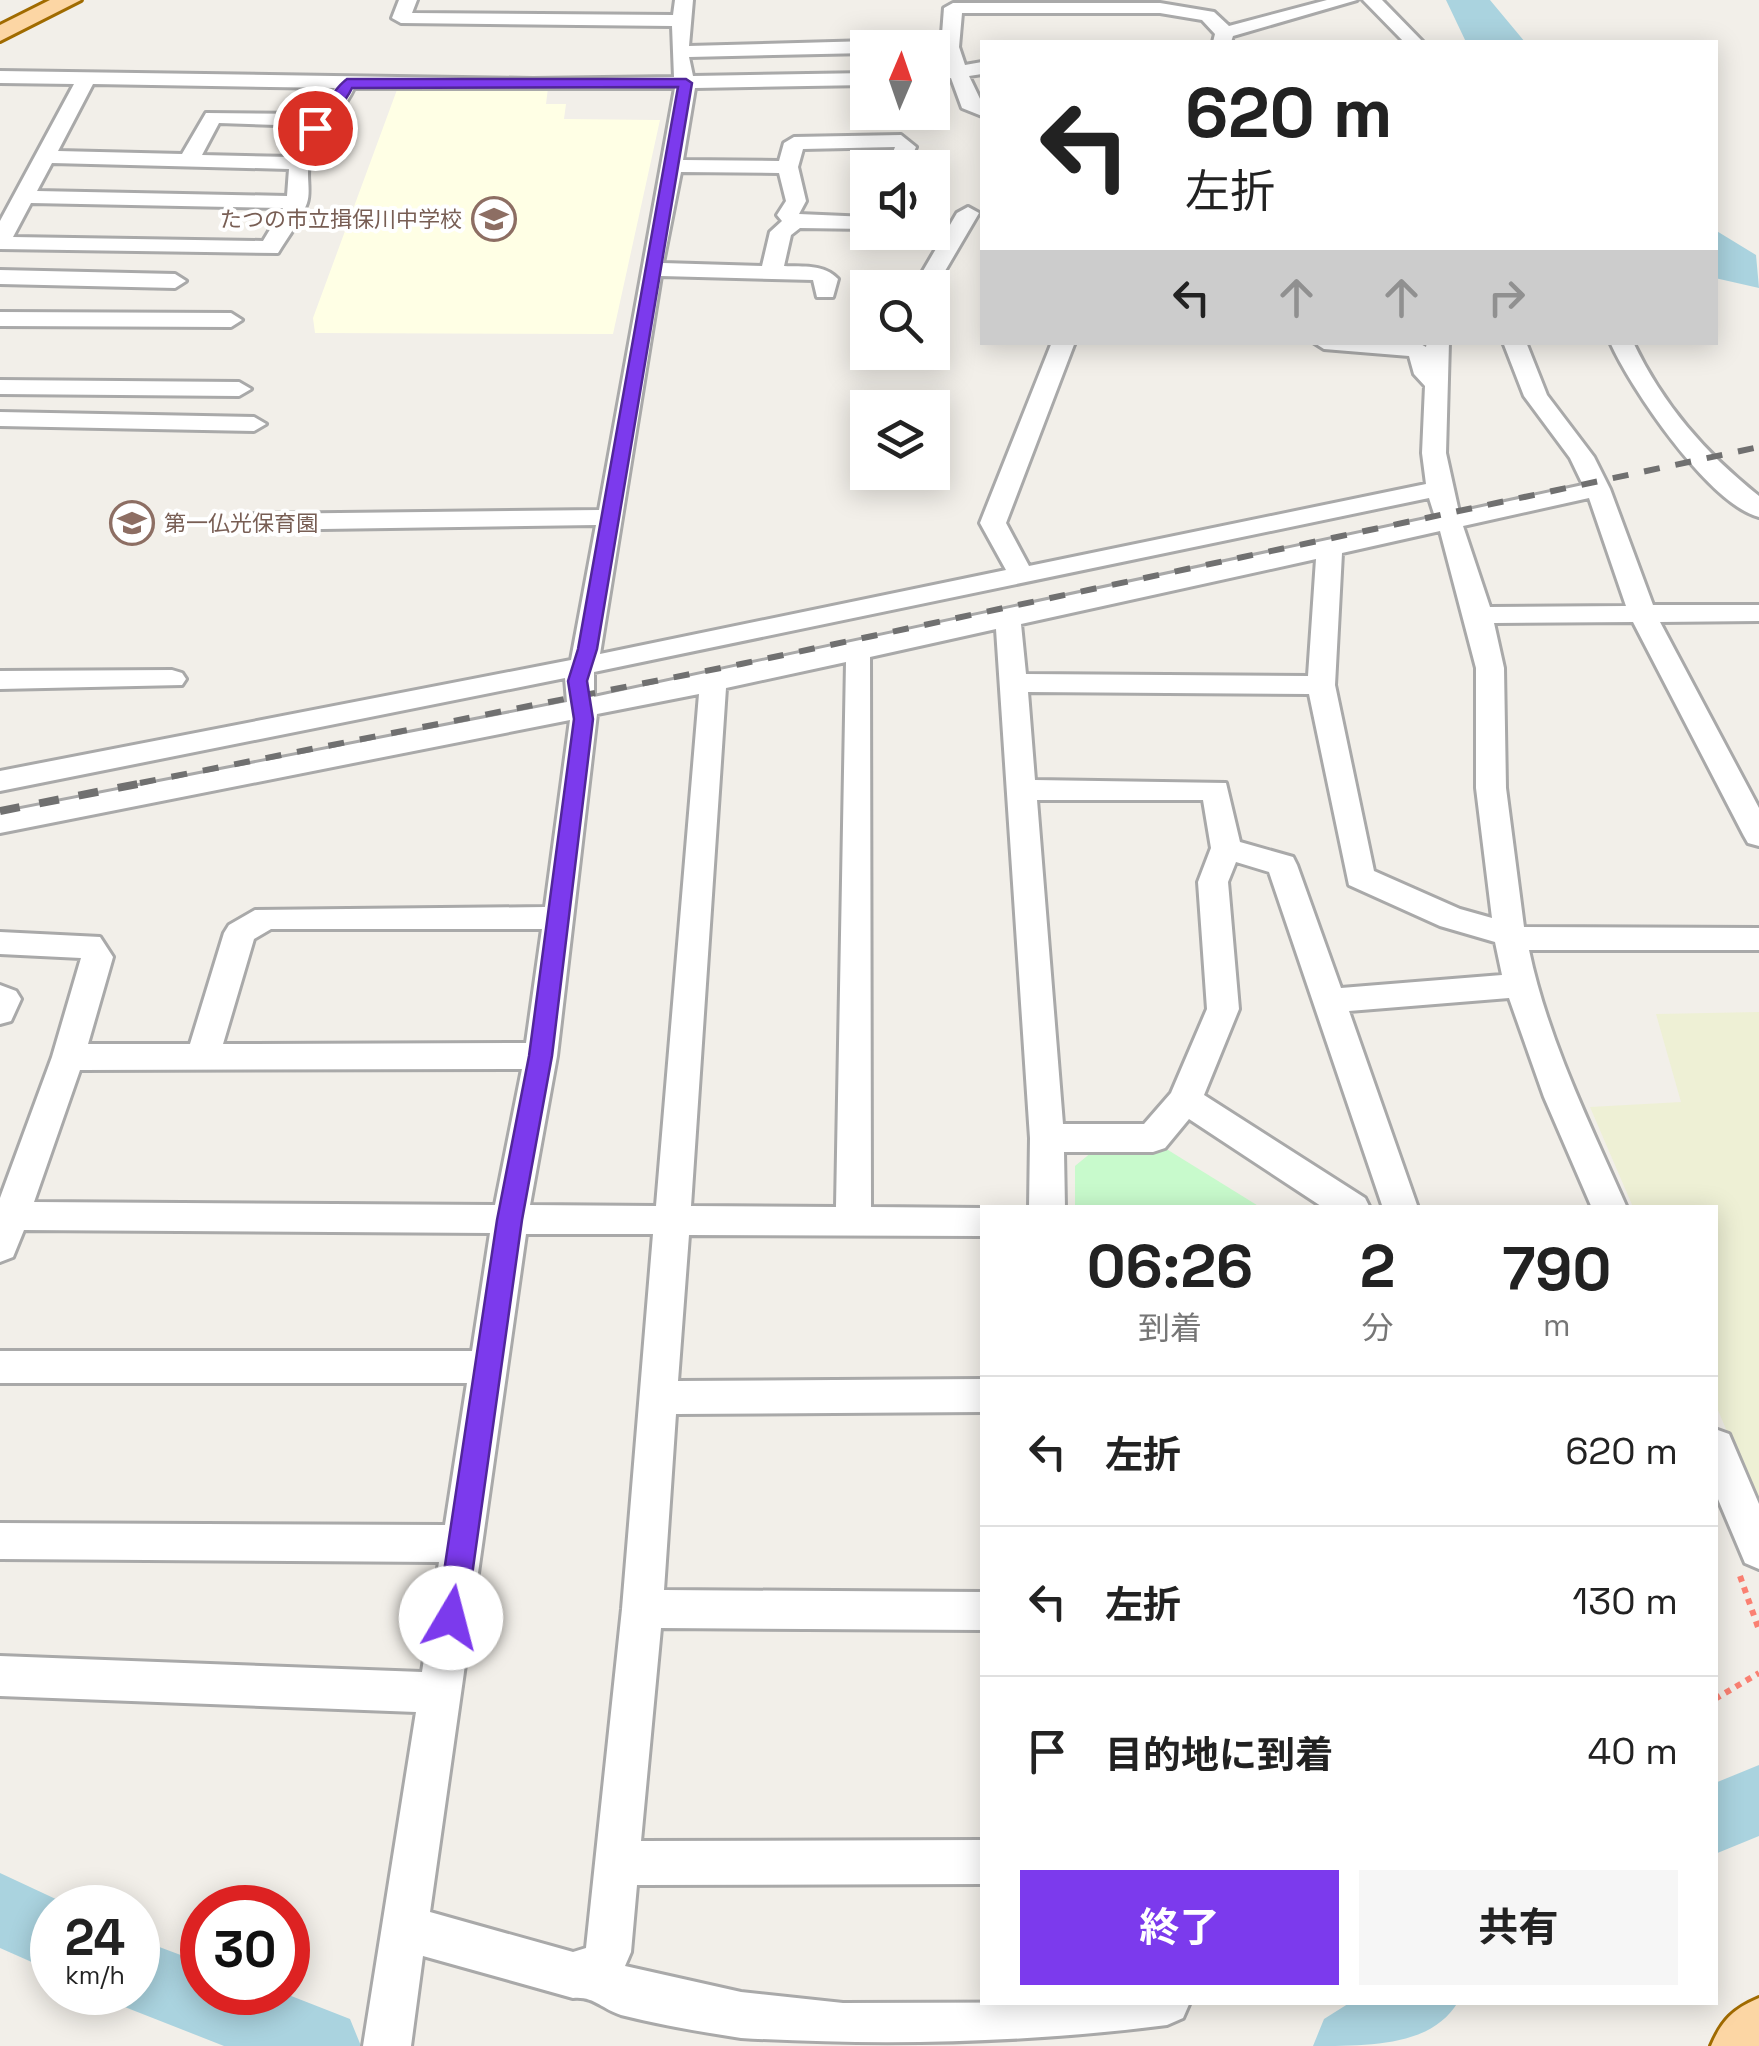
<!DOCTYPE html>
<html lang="ja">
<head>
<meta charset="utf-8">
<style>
  :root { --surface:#fff; --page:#f6f6f6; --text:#222; --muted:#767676; --line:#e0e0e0; --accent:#7c3aed }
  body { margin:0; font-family:"Space Grotesk","Noto Sans JP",sans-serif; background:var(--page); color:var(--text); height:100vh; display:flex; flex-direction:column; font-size:38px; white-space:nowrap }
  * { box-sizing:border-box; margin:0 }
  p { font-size:32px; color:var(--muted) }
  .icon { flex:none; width:55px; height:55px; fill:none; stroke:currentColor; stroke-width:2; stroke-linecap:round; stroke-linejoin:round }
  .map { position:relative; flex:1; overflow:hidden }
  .sheet { position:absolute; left:980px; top:1205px; width:738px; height:800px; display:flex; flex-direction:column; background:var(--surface); border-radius:0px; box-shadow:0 5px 25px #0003 }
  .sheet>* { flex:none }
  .top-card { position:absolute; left:980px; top:40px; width:738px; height:305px; border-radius:0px; box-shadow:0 5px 25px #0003; background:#fff; color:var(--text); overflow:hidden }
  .needle { width:65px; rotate:2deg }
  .fabs { position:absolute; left:850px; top:30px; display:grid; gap:20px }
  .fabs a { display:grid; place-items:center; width:100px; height:100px; border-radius:0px; background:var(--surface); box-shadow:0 5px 25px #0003; font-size:50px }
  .speed { position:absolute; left:30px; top:1885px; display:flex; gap:20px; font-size:50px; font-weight:700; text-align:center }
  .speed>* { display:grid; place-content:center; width:130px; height:130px; border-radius:50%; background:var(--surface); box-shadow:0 5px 25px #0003; line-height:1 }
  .speed small { font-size:25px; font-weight:400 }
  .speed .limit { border:15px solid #d22; background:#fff; color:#111 }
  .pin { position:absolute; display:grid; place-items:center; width:85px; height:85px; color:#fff; margin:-42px; border:5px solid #fff; border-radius:50%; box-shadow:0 2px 10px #0007 }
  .me { position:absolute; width:110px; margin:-55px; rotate:8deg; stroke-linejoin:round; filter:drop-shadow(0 0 8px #0008) }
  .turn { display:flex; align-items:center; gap:35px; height:210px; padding:0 40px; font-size:45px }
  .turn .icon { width:130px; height:130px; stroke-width:2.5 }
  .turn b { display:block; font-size:70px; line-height:85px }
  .lanes { display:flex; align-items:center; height:95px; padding:0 40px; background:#0003; justify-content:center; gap:50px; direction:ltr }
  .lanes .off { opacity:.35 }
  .eta { display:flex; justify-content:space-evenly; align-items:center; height:170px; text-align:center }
  .eta b { font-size:60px; font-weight:700; line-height:70px }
  .action { display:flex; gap:20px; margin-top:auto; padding:20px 40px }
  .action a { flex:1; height:115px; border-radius:0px; background:var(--accent); color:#fff; font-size:40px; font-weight:700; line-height:115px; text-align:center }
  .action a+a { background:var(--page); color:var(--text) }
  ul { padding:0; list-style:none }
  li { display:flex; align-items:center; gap:30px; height:150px; padding:0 40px; border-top:2px solid var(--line) }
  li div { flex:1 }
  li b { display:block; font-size:38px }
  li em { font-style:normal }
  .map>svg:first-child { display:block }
</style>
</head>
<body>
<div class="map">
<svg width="1759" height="2046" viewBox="0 0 1759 2046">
  <rect width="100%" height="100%" fill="#f2efe9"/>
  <!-- education -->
  <path fill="#ffffe5" d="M398 87 548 88 546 104H566L564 119 660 120 613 334 315 333 313 318Z"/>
  <!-- farmland -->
  <path fill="#eef0d5" d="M1759 1012V1508L1715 1403V1208L1633 1207 1590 1107 1681 1102 1656 1014Z"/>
  <!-- park -->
  <path fill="#c8facc" d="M1168 1150 1260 1207H1075V1166L1092 1152Z"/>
  <!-- water -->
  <path fill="#aad3df" d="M1446 0H1490L1525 42H1466Z
    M1715 230 1756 255 1759 288 1715 278Z"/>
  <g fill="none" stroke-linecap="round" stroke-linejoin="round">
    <!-- river -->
    <path fill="#aad3df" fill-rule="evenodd" d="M1759 1765V1836L1715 1854V1783Z
      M0 1873 75 1908H52V1971L0 1948Z
      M138 1939 202 1963V1992H281L350 2019 361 2046H224L112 2002 108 1992H138Z
      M1351 2002H1458C1432 2046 1371 2046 1313 2046L1324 2019Z"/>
    <!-- minor casing -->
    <g stroke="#a9a9a9" stroke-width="6">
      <path id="minor" d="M399 0H417L412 13 673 15 675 0H693L689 46 905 40 914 46 868 48V53L689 57 693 76 868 73V85L695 88 683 160 779 161 784 143 794 137 901 135 916 147 907 168H887L895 147 803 149 798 167 806 201 799 214 868 217V229L800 228 791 235 784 266C803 267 824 264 838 279L833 297H817L813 280 661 276 600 654 1006 570 980 523 1052 342H1075L1006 523 1029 566 1426 484 1422 453 1425 386 1414 374 1409 356 1324 349 1313 342H1417L1426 347 1427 342H1449L1446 453 1459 512 1583 485 1570 458 1524 396 1503 342H1526L1547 395 1594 457 1610 489 1653 605H1759V621L1660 622 1759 808V846L1748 843 1744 836 1633 622 1494 623 1504 668 1506 788 1524 927 1759 928V950H1529C1548 1040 1590 1124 1627 1208H1592L1544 1097 1509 998 1349 1011 1418 1208H1383L1269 872 1236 862 1228 882 1239 1009 1204 1095 1365 1198 1370 1208H1324L1189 1119 1165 1148 1153 1152H1064L1065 1208H1029L1030 1138 996 629 870 657 871 1207 982 1208V1236L689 1235 678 1381 982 1379V1412L676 1414 664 1590 982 1592V1630L661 1628 641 1841 982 1840V1884L637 1885 631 1952 625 1966 741 1992 843 2003 1190 2002 1183 2018 1167 2025C1027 2043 882 2046 741 2038 702 2032 660 2025 621 2015 602 2009 594 1996 573 1998L423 1956 411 2046H363L416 1712 0 1696V1656L422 1672 439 1562 0 1559V1523L445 1525 467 1383H0V1351H472L490 1233 24 1230 13 1257 0 1262V1198L52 1057 81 958 0 954V932L100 937 113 957 88 1044H190L224 933 229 925 255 910 545 907 570 720 0 833V813L567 702 565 678 0 791V771L571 660 596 525 254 530 241 522 254 514 599 510 675 88H354C342 115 317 132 309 163 306 176 311 191 307 203 301 220 287 238 278 253L0 249V221L74 84 0 83V71L533 79 674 77 672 26 401 23 392 18ZM93 84 335 88 315 114 206 113 182 154 58 151ZM219 123 307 126 292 157 202 155ZM52 163 289 169 287 196 37 191ZM681 172 779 173 786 201 777 215 782 221 770 232 762 266 663 263ZM31 203 283 208 263 241 13 237ZM1429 498 1435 517 594 697V672ZM1589 498 1626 606 1490 607 1463 526ZM1440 531 1476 668V788L1492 918 1460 909 1374 871 1335 685 1342 553ZM1316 559 1308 676 1026 674 1021 624ZM846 662 836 1207 691 1206 726 688ZM1028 692 1309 694 1349 885 1440 926 1495 942 1502 975 1341 988 1297 865 1293 857 1240 842 1226 783 1035 780ZM699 694 656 1206 530 1205 557 1056 597 714ZM1037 800H1203L1211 848 1198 882 1207 1009 1171 1093 1144 1124H1063ZM271 929H542L526 1043 223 1044 254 939ZM522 1069 495 1205 34 1202 80 1070ZM526 1234H653L622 1609 586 1948 573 1952 430 1912Z
        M1327 0H1357L1233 36 1231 42H1213L1215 34 1202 20 1160 13H962L959 47 965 65 982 62V74L969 76 982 103V116L962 108 951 78 932 81V69L947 67 941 47 944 8 953 3H1160L1214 12 1229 26Z
        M1363 0H1382L1423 42H1404Z
        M968 207 979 213 935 288 932 292V288H913L957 213Z
        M0 270 175 274 186 281 175 288 0 284Z
        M0 312 231 313 242 320 231 327 0 326Z
        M1610 342H1633C1663 405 1705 453 1759 496V517C1709 504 1631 389 1610 342Z
        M0 380 239 382 251 389 239 396 0 394Z
        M0 412 254 417 266 424 254 431 0 426Z
        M172 670 182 673 186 679 182 685 0 689V671Z
        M0 985 16 991 21 999 11 1021 0 1024Z
        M1715 1429 1729 1434 1759 1504V1569L1745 1563 1715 1492Z"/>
    </g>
    <!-- major casing -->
    <g stroke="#a06b00" stroke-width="6">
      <path id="major" d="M50 0H81L0 41V25Z
        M1759 1998V2046H1711C1722 2020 1733 2009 1759 1998Z"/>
    </g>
    <!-- path -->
    <path stroke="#fa8072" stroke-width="6" stroke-dasharray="6 6" stroke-linecap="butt" d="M1740 1576 1759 1630
      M1715 1699 1759 1673"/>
    <!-- minor -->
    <use href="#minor" fill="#fff" fill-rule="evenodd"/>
    <!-- major -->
    <use href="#major" fill="#fcd6a4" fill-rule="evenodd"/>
    <!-- rail-far1 -->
    <path stroke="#707070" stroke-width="6" stroke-dasharray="16 16" stroke-linecap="butt" d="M140 783 741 664 1759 447"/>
    <!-- rail -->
    <path stroke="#707070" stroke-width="8" stroke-dasharray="20 20" stroke-linecap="butt" d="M0 811 153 781"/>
  </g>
  <!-- route -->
  <path fill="#7c3aed" stroke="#51269a" stroke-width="2.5" d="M347 79H686L692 83 597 649 587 681 593 719 552 1056 522 1220 466 1618 461 1628 451 1632 441 1628 437 1618 497 1220 529 1056 574 719 568 681 578 649 678 87 352 88C344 106 331 115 320 131H310C311 121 338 85 347 79Z"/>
  <!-- icons -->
  <defs>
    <g id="school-ring" transform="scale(2.25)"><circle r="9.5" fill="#fff" stroke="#8d6e63" stroke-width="1.5"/><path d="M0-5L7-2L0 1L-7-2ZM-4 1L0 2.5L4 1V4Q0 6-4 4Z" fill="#8d6e63"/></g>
  </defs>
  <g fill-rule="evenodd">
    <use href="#school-ring" x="494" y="219"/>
    <use href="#school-ring" x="132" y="523"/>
  </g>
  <g text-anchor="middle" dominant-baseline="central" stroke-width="8" stroke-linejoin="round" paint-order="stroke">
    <!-- far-education labels -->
    <g font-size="22" fill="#785e54" stroke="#fff" text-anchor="end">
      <text x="462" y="219">たつの市立揖保川中学校</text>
      <text x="164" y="523" text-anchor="start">第一仏光保育園</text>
    </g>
  </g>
</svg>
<div class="fabs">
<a><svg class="needle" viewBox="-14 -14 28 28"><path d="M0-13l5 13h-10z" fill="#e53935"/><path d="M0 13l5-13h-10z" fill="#767676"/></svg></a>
<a><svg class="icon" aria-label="sound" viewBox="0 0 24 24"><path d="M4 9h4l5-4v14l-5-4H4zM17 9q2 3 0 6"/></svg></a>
<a><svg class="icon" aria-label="search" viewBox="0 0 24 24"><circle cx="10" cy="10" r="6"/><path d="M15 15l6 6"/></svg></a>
<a><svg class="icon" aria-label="layers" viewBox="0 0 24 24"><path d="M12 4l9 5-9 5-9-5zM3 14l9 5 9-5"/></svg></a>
</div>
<div class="speed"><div>24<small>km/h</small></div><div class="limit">30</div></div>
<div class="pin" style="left:315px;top:128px;background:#d93025"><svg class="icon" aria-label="arrive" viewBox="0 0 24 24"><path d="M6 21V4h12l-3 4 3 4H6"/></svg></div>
<svg class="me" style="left:451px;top:1618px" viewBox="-20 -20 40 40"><circle r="19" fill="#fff"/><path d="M0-13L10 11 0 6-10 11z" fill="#7c3aed"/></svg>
<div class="top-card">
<div class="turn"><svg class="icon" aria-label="left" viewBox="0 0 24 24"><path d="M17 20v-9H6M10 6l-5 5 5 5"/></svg><div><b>620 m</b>左折</div></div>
<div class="lanes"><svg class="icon" aria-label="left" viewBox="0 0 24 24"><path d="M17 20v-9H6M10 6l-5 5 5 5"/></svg><svg class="icon off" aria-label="ahead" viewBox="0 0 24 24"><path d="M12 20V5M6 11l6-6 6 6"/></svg><svg class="icon off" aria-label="ahead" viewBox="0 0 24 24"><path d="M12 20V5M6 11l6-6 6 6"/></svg><svg class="icon off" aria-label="right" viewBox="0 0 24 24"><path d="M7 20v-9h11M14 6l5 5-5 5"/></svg></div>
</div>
<section class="sheet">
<div class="eta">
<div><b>06:26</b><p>到着</p></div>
<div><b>2</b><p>分</p></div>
<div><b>790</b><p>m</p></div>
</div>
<ul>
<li><svg class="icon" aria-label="left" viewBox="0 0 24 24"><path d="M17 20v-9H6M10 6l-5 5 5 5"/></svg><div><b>左折</b></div><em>620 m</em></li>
<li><svg class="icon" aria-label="left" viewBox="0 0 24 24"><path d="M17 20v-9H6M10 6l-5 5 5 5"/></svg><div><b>左折</b></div><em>130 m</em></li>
<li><svg class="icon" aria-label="arrive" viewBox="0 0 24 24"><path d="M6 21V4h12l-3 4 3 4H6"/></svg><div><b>目的地に到着</b></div><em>40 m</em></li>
</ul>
<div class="action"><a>終了</a><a>共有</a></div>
</section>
</div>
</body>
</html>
